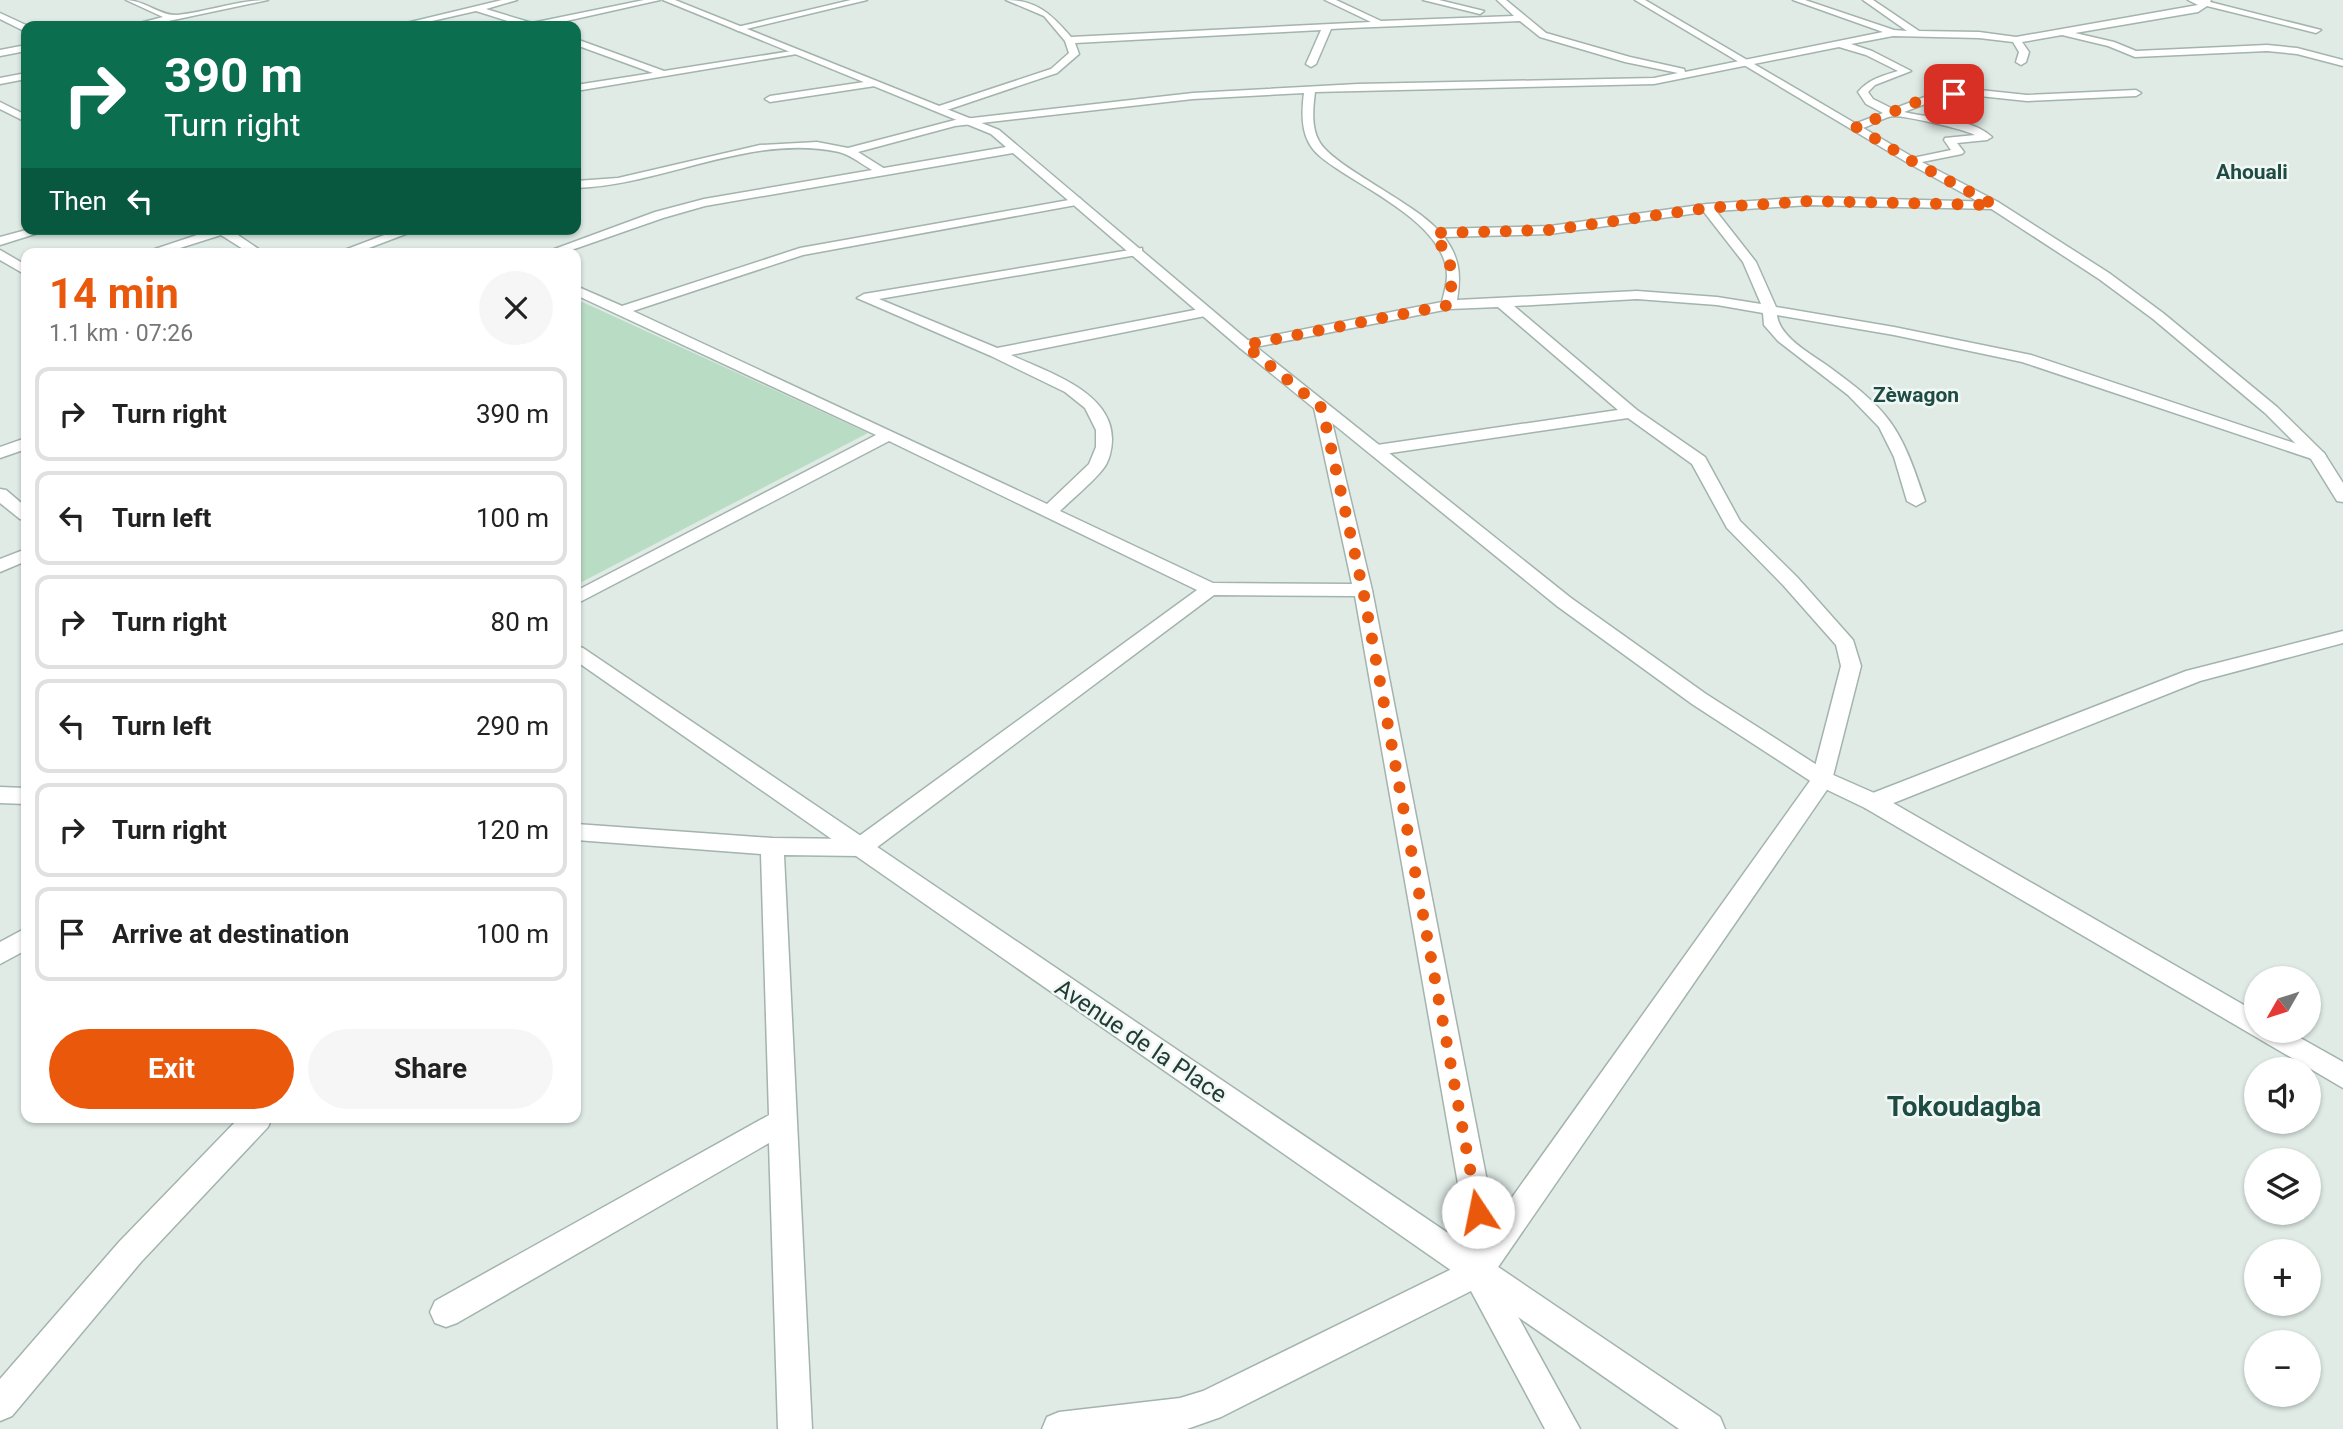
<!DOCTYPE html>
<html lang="en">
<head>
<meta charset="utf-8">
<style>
  :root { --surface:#fff; --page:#f6f6f6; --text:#222; --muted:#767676; --line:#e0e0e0; --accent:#ea580c }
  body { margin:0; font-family:Roboto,sans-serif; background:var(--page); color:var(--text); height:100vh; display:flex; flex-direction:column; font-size:26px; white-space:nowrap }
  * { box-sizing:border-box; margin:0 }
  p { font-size:23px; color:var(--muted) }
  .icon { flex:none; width:38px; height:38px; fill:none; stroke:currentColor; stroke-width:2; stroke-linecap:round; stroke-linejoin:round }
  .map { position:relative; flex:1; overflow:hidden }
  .sheet { position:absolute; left:21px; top:248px; width:560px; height:875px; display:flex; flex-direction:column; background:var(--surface); border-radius:14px; box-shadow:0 2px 5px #0004 }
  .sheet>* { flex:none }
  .guide { position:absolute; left:21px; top:21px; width:560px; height:214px; border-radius:14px; box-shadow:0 2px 5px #0004; background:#0b6e4f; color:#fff; overflow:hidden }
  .needle { width:46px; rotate:231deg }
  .buttons { position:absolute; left:2244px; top:966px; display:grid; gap:14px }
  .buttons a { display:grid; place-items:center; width:77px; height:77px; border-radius:50%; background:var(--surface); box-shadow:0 2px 5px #0004; font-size:35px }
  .pin { position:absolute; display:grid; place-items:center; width:60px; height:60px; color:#fff; margin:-30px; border-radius:14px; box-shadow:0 4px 10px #0006 }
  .me { position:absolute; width:77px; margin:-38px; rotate:349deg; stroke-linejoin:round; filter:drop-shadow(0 0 5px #0008) }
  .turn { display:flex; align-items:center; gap:24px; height:147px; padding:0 28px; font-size:32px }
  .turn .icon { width:91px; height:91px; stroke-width:2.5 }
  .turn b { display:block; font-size:49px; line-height:60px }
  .then { display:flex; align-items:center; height:66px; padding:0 28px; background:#0003; gap:14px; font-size:26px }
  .round { display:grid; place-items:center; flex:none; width:74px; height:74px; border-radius:37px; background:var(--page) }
  .overview { display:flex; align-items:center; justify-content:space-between; height:119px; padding:0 28px }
  h1 { font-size:42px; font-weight:700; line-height:52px; color:var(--accent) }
  .button { display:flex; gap:14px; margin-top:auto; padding:14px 28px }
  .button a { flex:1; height:80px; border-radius:42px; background:var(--accent); color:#fff; font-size:28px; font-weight:700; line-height:80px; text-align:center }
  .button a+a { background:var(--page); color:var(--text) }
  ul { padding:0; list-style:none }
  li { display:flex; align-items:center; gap:21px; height:94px; margin:0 14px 10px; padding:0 14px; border:4px solid var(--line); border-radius:14px }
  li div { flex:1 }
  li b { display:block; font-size:26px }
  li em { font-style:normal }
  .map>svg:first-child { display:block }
</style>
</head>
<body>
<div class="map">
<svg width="2343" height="1429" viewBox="0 0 2343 1429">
  <rect width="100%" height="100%" fill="#e0ebe6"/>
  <!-- green -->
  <path fill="#b9dcc4" d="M576 299 868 433 576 585Z"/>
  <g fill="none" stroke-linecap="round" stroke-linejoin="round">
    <!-- minor casing -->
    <g stroke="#a3b3ad" stroke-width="3">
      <path id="minor" d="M126 0C144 0 160 16 177 15 208 12 237 0 268 0L145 26H128L163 17Z
        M502 0H517L486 9 532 23 644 0H660L544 26H524L476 11 410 26H394Z
        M851 0H867L738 31 733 28Z
        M1006 0C1037 0 1052 15 1071 37L1371 22 1325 0H1336L1381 21 1514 16 1497 0H1506L1546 33 1630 57 1684 69 1685 72 1883 32 1793 0H1805L1894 30 1907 31 1863 0H1873L1919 31 1979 32 2016 37 2198 5 2188 0H2211L2210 2 2321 30 2316 33 2207 6 2198 12 2075 33 2114 42 2136 51 2267 45 2297 48 2343 60V66L2297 54 2267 51 2135 57 2108 46 2062 35 2022 42 2029 52 2026 62 2021 65 2016 62 2019 52 2013 42 1979 38 1893 36 1851 44 1872 51 1911 71 1875 85 1868 92 1873 99 1893 109 1935 93 1970 89 2027 95 2136 90 2141 93 2136 96 2027 101 1970 95 1941 98 1904 112C1932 119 1970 117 1992 137L1987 140 1957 143 1964 152 1962 154 1912 164 1908 163V159L1951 150 1944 140 1945 138 1975 135C1964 129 1906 116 1894 116 1880 117 1867 131 1852 129V125L1883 113 1866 104 1858 92C1869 79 1882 76 1898 71L1866 55 1839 47 1654 84 1315 92C1313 108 1311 127 1319 141 1331 165 1411 201 1437 229L1550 226 1707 204 1809 197 1998 202 2000 205 1994 209 1809 205 1716 211 1756 262 1776 307 1894 327 2031 355 2324 453 2326 456 2324 459H2312L2022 362 1894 335 1777 315C1779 336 1809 353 1825 364 1890 411 1900 425 1925 501L1916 506 1907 501 1894 457 1879 427 1848 395 1778 341 1764 325 1763 313 1717 305 1637 299 1514 306 1637 410 1705 457 1740 521 1797 577 1853 640 1861 666 1831 784 1494 1273 1580 1429H1545L1471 1291 1221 1417 1187 1429H1042L1047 1417 1059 1412 1180 1398 1203 1391 1462 1264 1463 1212 1355 596 1214 595 868 854 860 856 784 855 812 1429H778L769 1143 457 1323 446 1327 435 1323 430 1312 435 1301 769 1115 761 854 576 840V824L772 838 855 839 1197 590 889 441 576 604V591L876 435 576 295V286L622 306 800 248 1080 198 1082 201 1076 205 803 255 633 311 1047 504 1089 464 1096 447V430L1085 408 1065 392 991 356 857 298 864 294 1142 248V254L1137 255 879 299 997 348 1205 308 1210 309 1212 312 1205 316 1011 355C1046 372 1112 391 1112 439 1112 449 1109 462 1103 469 1091 484 1074 497 1060 511L1213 583 1352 584 1314 408 1322 403 1328 405 1372 590 1493 1212V1224L1812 778 1841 666 1836 645 1783 585 1727 528 1692 464 1628 418 1377 455 1369 450 1377 445 1618 410 1498 307 1449 309 1245 349 1240 348 1238 345 1240 342 1245 341 1442 302C1444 293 1447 284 1447 276 1447 228 1373 193 1339 170 1327 162 1314 154 1308 141 1301 127 1302 108 1304 93L1193 99 955 126 858 152 885 169V173L881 174C866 169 855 156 839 152 750 133 664 185 576 188V181L618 178 760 145 817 142 848 148 955 120 1193 93 1358 84 1654 78 1678 73 1625 62 1540 37 1520 21 1350 28 1331 29 1316 64 1311 67 1306 64 1321 30 1075 43 1079 54 1057 73 944 111H936V107L1051 69 1069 53 1065 41 1044 16ZM1704 212 1743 262 1761 304 1717 297 1637 291 1457 300C1461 275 1460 258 1444 237L1550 234Z
        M1423 0H1439L1484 11 1480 14Z
        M0 13 28 26 26 32 0 19Z
        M576 39 664 71 798 50 803 53 576 91V85L653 73 576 45Z
        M26 45V51L0 56V50Z
        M26 73V79L0 84V78Z
        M871 81 876 84 875 86 770 102 765 99 770 96Z
        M0 102 26 115V122L0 109Z
        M30 229H51L0 245V237Z
        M215 229H229L266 254H251L221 235 161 254H140Z
        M400 229H419L353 254H334Z
        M26 438V449L0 458V447Z
        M0 489 6 490 26 507V520L20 519 0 503Z
        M26 549V561L0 572V559Z
        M2343 631V643L2200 681 1881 808 1873 810 1865 808 1862 802 1865 796 2186 671Z
        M0 787 26 788V804L0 803Z
        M26 928V950L0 964V942Z
        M239 1118H272L268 1127 141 1262 12 1416 0 1421V1379L119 1242Z"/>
    </g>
    <!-- tertiary casing -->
    <g stroke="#a3b3ad" stroke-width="3">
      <path id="tertiary" d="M663 0H675L999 130 1250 342 1571 598 1706 694 1831 774 1881 796 2256 1012V1031H2288L2343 1062V1088L1865 808 1815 784 1692 704 1557 606 1240 348 1013 153 705 206 663 218 560 254H541L655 212 704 199 1006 147 991 134Z
        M1635 0H1645L1916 159 1998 202 2109 273 2163 313 2277 407 2324 453 2343 483V502L2337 501 2311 459 2265 413 2153 319 2099 279 1990 208 1908 163Z
        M0 250 26 265V275L0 260Z
        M576 646 583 648 1720 1417 1725 1429H1679L576 661Z"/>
    </g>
    <!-- minor -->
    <use href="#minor" fill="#fff" fill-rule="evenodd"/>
    <!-- tertiary -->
    <use href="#tertiary" fill="#fff" fill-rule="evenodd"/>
  </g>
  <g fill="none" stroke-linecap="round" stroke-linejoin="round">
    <!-- route -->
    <path stroke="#ea580c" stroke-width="12" stroke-dasharray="0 21.6" d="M1478 1212 1363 590 1322 408 1245 345 1449 305C1454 268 1453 265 1434 233L1550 230 1707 208 1809 201 1994 205 1912 161 1856 127 1919 101 1954 94"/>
  </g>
  <g text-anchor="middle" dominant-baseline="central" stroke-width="5" stroke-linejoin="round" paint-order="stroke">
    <!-- far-quarter labels -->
    <g font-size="21" font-weight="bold" fill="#1e4c43" stroke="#f0f7f4">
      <text x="2252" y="172">Ahouali</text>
      <text x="1916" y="395">Zèwagon</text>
    </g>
    <!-- near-street labels -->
    <g font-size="24" fill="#213b35" stroke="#f0f7f4">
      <text transform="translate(1141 1041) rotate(34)">Avenue de la Place</text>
    </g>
    <!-- near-quarter labels -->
    <g font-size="28" font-weight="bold" fill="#1e4c43" stroke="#f0f7f4">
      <text x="1964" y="1106">Tokoudagba</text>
    </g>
  </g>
</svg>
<div class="buttons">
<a><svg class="needle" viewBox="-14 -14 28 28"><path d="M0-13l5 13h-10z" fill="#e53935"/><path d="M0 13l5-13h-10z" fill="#767676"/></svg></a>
<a><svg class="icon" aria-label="sound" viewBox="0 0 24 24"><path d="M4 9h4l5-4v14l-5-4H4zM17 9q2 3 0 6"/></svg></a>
<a><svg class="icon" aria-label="layers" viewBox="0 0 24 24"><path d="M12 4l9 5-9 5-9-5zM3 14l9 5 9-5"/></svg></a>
<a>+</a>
<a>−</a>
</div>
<div class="pin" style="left:1954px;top:94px;background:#d93025"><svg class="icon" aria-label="arrive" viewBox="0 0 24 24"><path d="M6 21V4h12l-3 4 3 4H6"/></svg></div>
<svg class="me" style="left:1478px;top:1212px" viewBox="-20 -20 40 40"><circle r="19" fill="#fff"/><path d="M0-13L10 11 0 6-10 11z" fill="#ea580c"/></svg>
<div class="guide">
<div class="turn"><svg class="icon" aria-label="right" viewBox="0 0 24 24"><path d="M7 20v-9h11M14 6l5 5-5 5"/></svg><div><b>390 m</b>Turn right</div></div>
<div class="then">Then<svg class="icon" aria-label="left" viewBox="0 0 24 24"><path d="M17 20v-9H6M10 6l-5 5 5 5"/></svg></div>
</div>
<section class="sheet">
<div class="overview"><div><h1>14 min</h1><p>1.1 km · 07:26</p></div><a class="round"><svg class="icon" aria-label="close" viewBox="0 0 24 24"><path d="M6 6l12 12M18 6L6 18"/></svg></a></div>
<ul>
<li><svg class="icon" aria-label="right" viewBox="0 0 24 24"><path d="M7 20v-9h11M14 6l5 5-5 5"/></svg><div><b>Turn right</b></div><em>390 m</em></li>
<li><svg class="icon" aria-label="left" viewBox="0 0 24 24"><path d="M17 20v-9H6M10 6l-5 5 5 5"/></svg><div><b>Turn left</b></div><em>100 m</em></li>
<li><svg class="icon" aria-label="right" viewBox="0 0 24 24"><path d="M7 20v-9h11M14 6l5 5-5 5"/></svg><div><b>Turn right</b></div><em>80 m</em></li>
<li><svg class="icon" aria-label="left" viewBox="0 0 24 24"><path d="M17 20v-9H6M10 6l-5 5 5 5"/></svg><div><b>Turn left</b></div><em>290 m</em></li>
<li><svg class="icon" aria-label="right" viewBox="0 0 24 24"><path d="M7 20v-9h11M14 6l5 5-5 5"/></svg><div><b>Turn right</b></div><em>120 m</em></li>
<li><svg class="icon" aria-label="arrive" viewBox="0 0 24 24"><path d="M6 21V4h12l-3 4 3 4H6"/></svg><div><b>Arrive at destination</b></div><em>100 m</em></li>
</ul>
<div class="button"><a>Exit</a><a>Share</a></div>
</section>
</div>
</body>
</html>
